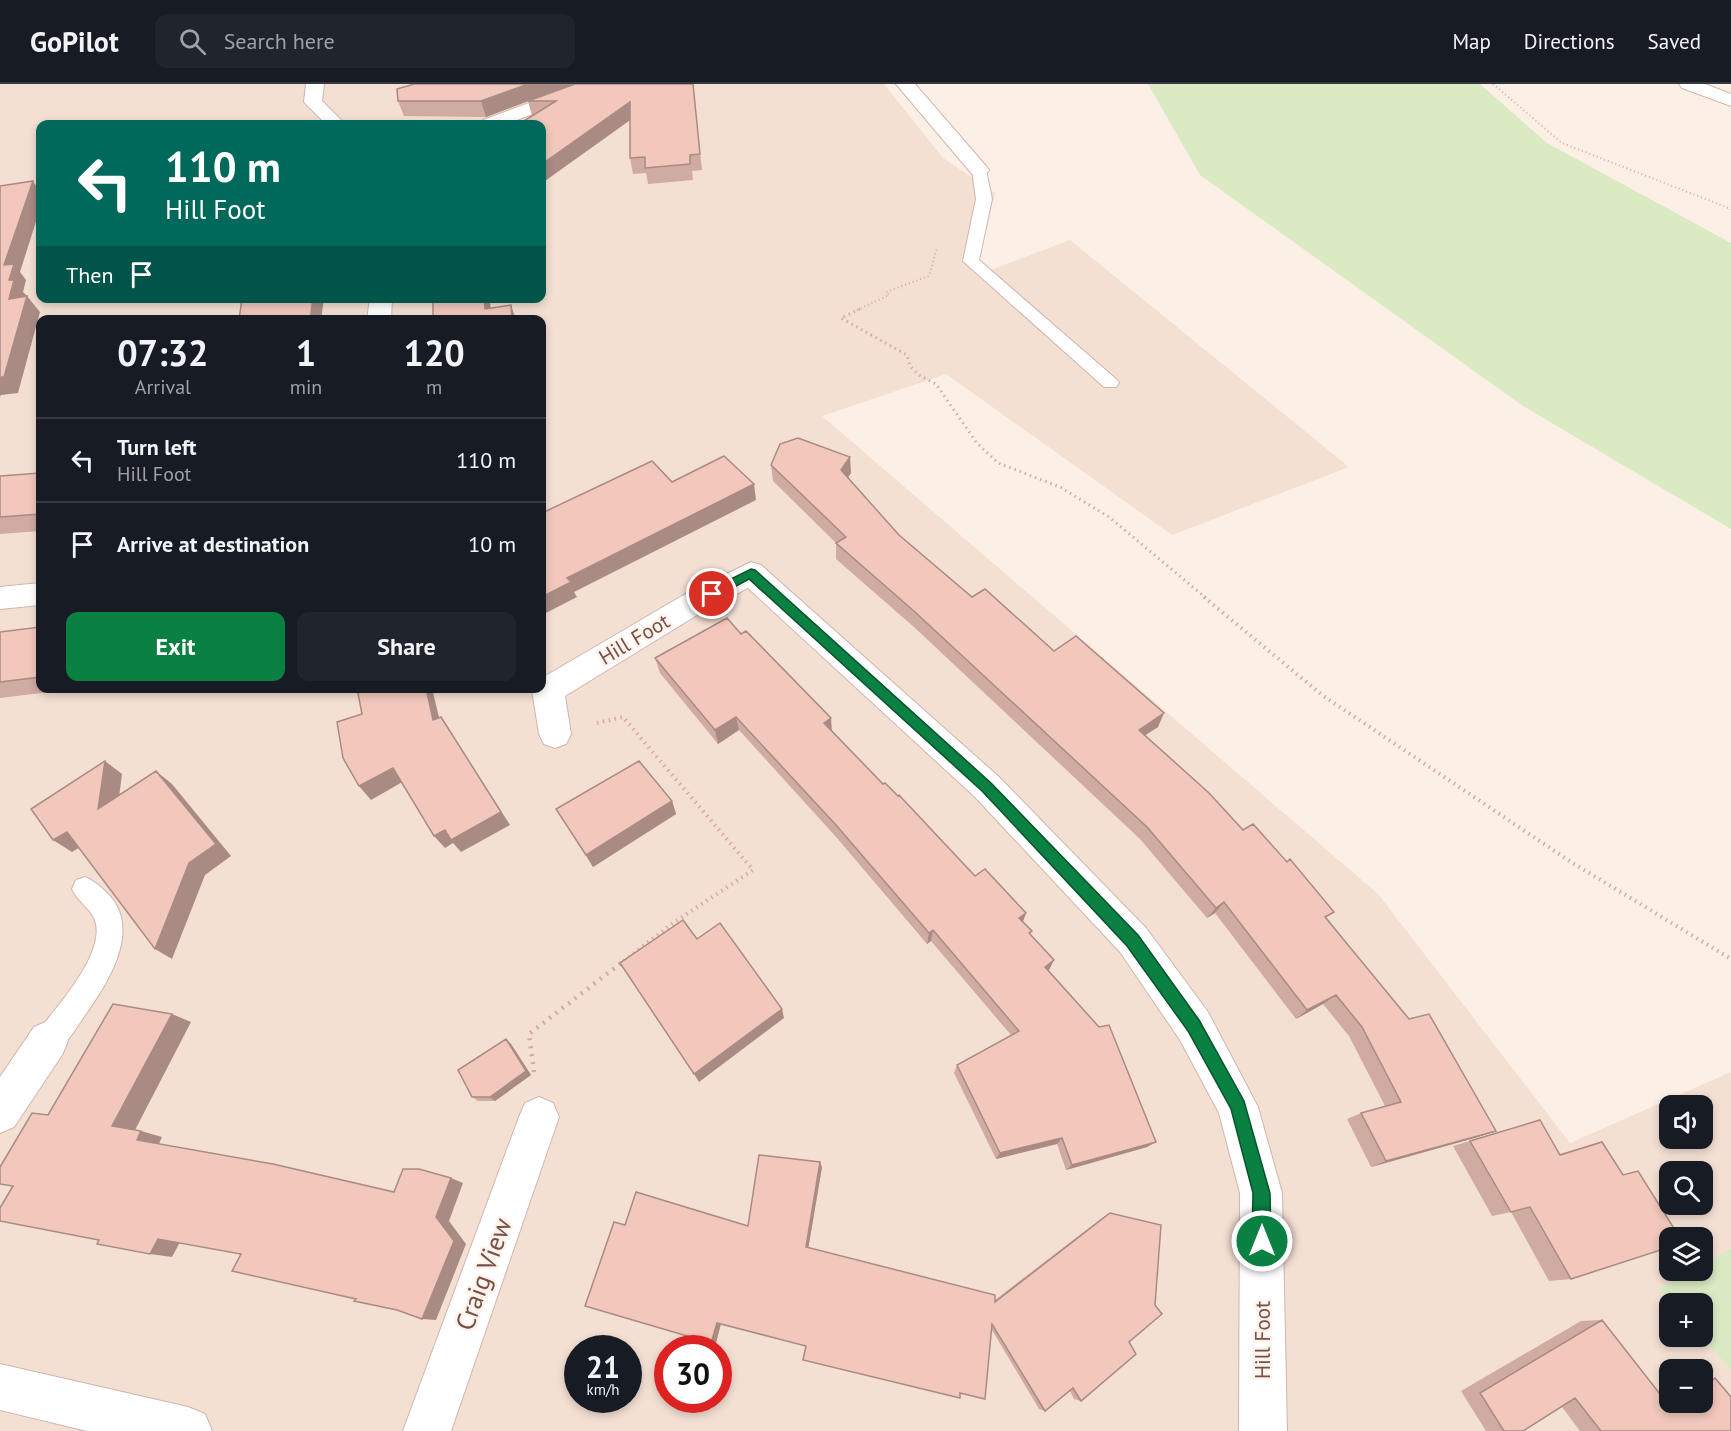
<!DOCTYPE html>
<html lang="en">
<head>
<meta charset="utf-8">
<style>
  :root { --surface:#171b24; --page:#20242c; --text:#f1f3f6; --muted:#9ea1a6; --line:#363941; --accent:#0b8043 }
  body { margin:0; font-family:"PT Sans",sans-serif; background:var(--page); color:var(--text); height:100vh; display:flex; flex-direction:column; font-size:22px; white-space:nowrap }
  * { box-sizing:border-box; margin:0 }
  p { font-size:20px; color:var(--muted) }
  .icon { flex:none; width:33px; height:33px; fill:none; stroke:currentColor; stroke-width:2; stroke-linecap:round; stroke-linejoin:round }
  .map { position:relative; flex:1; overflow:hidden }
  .sheet { position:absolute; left:36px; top:231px; width:510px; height:378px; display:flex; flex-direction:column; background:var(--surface); border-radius:12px; box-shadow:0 3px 9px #0003 }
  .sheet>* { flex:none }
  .top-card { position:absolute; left:36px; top:36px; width:510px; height:183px; border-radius:12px; box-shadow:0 3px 9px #0003; background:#00695c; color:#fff; overflow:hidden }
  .fabs { position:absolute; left:1659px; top:1011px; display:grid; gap:12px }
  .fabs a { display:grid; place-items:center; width:54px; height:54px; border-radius:12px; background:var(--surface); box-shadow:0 3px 9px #0003; font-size:30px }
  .speed { position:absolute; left:564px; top:1251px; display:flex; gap:12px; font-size:30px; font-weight:700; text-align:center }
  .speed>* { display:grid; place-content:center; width:78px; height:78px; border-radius:50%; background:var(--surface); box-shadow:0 3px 9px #0003; line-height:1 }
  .speed small { font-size:15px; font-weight:400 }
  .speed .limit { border:9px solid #d22; background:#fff; color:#111 }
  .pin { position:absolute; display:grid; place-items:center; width:51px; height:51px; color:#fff; margin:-26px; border:3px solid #fff; border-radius:50%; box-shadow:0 2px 6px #0007 }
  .me { position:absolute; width:66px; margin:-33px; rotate:0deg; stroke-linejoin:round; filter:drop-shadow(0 0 4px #0008) }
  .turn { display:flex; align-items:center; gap:21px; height:126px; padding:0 30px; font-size:27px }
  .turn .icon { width:78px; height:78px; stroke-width:2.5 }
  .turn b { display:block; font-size:42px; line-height:51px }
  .then { display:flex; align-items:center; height:57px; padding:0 30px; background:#0003; gap:12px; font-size:22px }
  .eta { display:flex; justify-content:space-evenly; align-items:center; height:102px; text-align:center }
  .eta b { font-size:36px; font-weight:700; line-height:42px }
  .cta { display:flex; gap:12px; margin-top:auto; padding:12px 30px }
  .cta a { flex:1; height:69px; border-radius:12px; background:var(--accent); color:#fff; font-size:24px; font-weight:700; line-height:69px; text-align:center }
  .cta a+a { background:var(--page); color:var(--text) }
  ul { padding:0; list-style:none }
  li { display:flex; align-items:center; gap:18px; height:84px; padding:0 30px; border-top:2px solid var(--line) }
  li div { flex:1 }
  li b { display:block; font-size:22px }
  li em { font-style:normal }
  header { display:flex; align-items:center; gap:36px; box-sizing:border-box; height:84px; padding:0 30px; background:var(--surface); border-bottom:2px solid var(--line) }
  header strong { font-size:28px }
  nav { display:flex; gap:33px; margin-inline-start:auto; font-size:21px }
  .search { width:420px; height:54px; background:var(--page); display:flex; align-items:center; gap:15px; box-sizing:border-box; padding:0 21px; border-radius:12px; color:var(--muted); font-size:22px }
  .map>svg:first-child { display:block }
</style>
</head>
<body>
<header>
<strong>GoPilot</strong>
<div class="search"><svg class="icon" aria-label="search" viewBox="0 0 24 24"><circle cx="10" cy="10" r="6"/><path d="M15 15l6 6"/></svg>Search here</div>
<nav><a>Map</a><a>Directions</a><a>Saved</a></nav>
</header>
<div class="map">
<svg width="1731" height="1347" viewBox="0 0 1731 1347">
  <rect width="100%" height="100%" fill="#fcefe5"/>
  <!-- residential -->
  <path fill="#f4dfd3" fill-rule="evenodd" d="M0 0H884L943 74 995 109 978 175 988 187 1070 156 1349 383 1172 451 946 290 822 332 1378 810 1570 1059 1731 988V1164L1703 1180 1702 1154H1670V1186L1690 1187 1658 1205 1671 1219 1670 1220V1252L1701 1253 1731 1285V1347H0ZM40 40H542V214H40ZM40 236H542V604H40ZM1670 1022H1702V1054H1670ZM1670 1088H1702V1120H1670ZM578 1264H628V1316H578ZM668 1264H718V1316H668ZM1670 1286H1702V1318H1670Z"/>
  <!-- green -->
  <path fill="#daeac3" d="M1148 0H1480L1547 59 1731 159V445L1523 322 1200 91Z
    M1731 1164V1285L1701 1253 1702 1220 1671 1219 1658 1205 1690 1187 1702 1186 1703 1180Z"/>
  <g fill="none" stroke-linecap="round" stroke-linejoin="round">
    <!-- service casing -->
    <g stroke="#d0b6ae" stroke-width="2">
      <path id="service" d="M979 82 986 86 992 115 979 176 1116 295 1119 299 1116 303H1104L963 177 976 115 972 86Z
        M85 793C94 797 100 802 107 809 143 844 108 899 85 931 75 946 65 964 48 971L38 967 34 957 38 947C57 923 109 866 94 834 89 823 77 817 72 805L76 796Z"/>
    </g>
    <!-- minor casing -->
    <g stroke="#d0b6ae" stroke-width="2">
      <path id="minor" d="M306 0H324L322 17 345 40H326L304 18Z
        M580 0H606L603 4 506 40H480L483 36Z
        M896 0H915L986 82 989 86 986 90H972Z
        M370 214H392L391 236H367Z
        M751 478 761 481 999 693 1146 844 1208 928 1258 1023 1282 1109 1287 1347H1239L1240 1109 1219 1029 1180 956 1120 868 975 713 748 504 702 528 565 612 571 650 566 660 555 664 544 660 539 650 532 606 542 604V594L682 512Z
        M40 499V521L0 525V503Z
        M48 937 62 943 68 957 62 971 14 1043 0 1049V993L34 943Z
        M539 1013 553 1019 559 1033 451 1347H403L519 1033 525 1019Z
        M0 1280 188 1323 205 1330 212 1347H87L0 1326Z"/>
    </g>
    <!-- tertiary casing -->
    <g stroke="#d0b6ae" stroke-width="2">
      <path id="tertiary" d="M1679 0H1705L1731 10V22L1682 4Z"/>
    </g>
    <!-- path-far3 -->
    <path stroke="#d7aa9f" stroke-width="2" stroke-dasharray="1 3" stroke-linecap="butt" d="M1493 0 1562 59 1731 125
      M857 226 889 211 886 208 929 192 937 163"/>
    <!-- path-far2 -->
    <path stroke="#d7aa9f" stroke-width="3" stroke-dasharray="1.5 4" stroke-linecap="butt" d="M860 225 841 234 907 271 910 282 919 291 936 300 976 358 998 379 1060 403 1109 433 1206 514"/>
    <!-- path-far1 -->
    <path stroke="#d7aa9f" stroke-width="4" stroke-dasharray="1.5 4.5" stroke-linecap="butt" d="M1204 513 1322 611 1571 778 1731 875
      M597 639 623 633 753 786 670 841 619 881"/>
    <!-- path -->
    <path stroke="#d7aa9f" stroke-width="4.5" stroke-dasharray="2 6" stroke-linecap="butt" d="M534 988 529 950 621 879"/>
    <!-- service -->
    <use href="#service" fill="#fff" fill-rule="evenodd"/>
    <!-- minor -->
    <use href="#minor" fill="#fff" fill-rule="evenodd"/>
    <!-- tertiary -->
    <use href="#tertiary" fill="#fff" fill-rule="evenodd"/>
  </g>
  <!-- wall -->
  <path fill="#d0aba2" d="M574 0 486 33 404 32 398 17Z
    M693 0 702 86 692 87 693 96 648 100 646 89 633 90 630 74V36L542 99V40L532 32 528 17Z
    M771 381 851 389 848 393 899 451 972 513 1054 567 1158 643 1145 651 1243 746 1327 834 1496 1047 1478 1053 1371 1083 1347 1035 1361 1029 1385 1022 1349 952 1323 920 1296 935 1215 829 1207 834 1140 755 914 543 836 475V459L773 397Z
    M40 389V447L0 450V392Z
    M40 543V604H82L0 614V548Z
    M655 574 832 647 883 700 975 792 1026 829 1023 838 1032 847 1030 851 1054 876 1048 887 1156 1058 1147 1063 1066 1086 1057 1060 996 1075 954 989 957 981 1011 951 931 857 927 860 837 754 739 646 718 660 660 589Z
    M672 717 676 730 593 783 556 725Z
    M506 955 511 960 531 991 495 1017H478L472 1013Z
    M1470 1057 1560 1070 1602 1058 1623 1091 1638 1087 1571 1195 1549 1197 1511 1128 1492 1132 1453 1062Z
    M822 1083 808 1164 995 1216 1103 1133 1110 1129 1129 1258 1081 1317 1074 1315 1070 1307 1045 1327 1039 1325 992 1246 806 1262 721 1240 716 1259H711L625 1141 748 1142Z
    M1602 1236 1663 1314 1670 1309V1318H1702V1293L1715 1294 1731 1347H1580L1562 1323 1523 1347H1486L1461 1307 1581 1237Z"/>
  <!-- shaded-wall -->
  <path fill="#a98b84" d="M528 0H574L486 33 481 17Z
    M630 18 633 34 542 99V80Z
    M33 97 40 108V125L20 188 26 196 23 208 27 212 25 221 27 212 40 228 18 309 1 311 0 313V293L9 215V196L4 181Z
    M313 214H324L321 236H310Z
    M484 214H490L491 236 485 225Z
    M511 221 516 236H512Z
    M850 373 851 389 842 402 841 386Z
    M754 400 756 416 574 508 577 513 542 531V513L567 494Z
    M426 604H432L443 650 433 636Z
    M1164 629 1158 643 1133 659 1139 646Z
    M441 633 510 741 461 768 453 759 445 764 434 752Z
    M736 633 739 646 718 660 715 646Z
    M831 634 832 648 824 639Z
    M105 677 122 690 116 737 98 725Z
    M393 684 404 697 371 716 359 702Z
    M156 687 172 700 231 772 205 791 172 875 155 865Z
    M672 717 676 730 593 783 586 771Z
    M67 748 85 760 72 768 53 756Z
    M1224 818 1215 829 1207 834 1216 824Z
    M1026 829 1022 840 1019 834Z
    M933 846 931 857 927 860 929 849Z
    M1054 876 1049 886 1040 893 1045 883Z
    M1336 911 1323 920 1296 935 1307 926Z
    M782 925 784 934 699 998 694 990Z
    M172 930 191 938 134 1048 112 1042Z
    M506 955 511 960 531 991 495 1017 490 1013Z
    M141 1047 162 1053 158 1062 137 1056Z
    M1496 1047 1478 1053 1371 1083 1386 1077Z
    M1062 1054 1057 1060 996 1075 1000 1069Z
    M1156 1058 1147 1063 1066 1086 1072 1081Z
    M820 1078 822 1083 808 1166 806 1163Z
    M451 1094 463 1099 449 1137 466 1160 436 1236 422 1235 436 1133Z
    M158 1155 180 1158 172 1173 150 1170Z
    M717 1239H721L716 1259H711Z"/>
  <!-- building -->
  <path fill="#f2c7bc" stroke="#a98b84" stroke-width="1.5" d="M414 0H528L481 17H398L397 5Z
    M575 0H693L700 70 690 71V80L645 84V73L630 74V18L542 80V40H519L556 17H528Z
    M33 97 4 181 14 180 9 196H14L9 215 27 212 4 293H0V102Z
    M242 214H313L310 236H239Z
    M433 214H484L485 225 511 221 512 236H433Z
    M798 354 850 373 841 386 899 451 972 513 985 505 1054 567 1076 552 1164 629 1139 646 1209 709 1243 746 1253 740 1287 778 1290 775 1334 828 1325 833 1409 935 1429 930 1496 1047 1386 1077 1361 1029 1401 1018 1362 943 1336 911 1307 926 1224 818 1216 824 1147 743 915 528 836 459 846 453 771 381 780 360Z
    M724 372 754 400 567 494 571 498 542 513V429L652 377 672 398Z
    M40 389V430L0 433V392Z
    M727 534 741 550 746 547 831 634 824 639 883 700 885 699 898 712 899 711 975 792 985 785 1026 829 1019 834 1032 847 1029 849 1054 876 1045 883 1099 943 1109 941 1156 1058 1072 1081 1062 1054 1000 1069 957 981 1019 947 933 846 929 849 836 741 736 633 715 646 655 574Z
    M40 543V593L0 598V548Z
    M357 604H426L433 636 441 633 501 728 451 756 445 746 434 752 393 684 359 702 343 674 337 638 362 630Z
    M105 677 98 725 156 687 216 760 189 779 155 865 67 748 53 756 31 725Z
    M639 677 672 717 586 771 556 725Z
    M683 836 697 855 720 839 782 925 694 990 620 879Z
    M113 920 172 930 112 1042 141 1047 137 1056 273 1080 394 1108 403 1085H419L451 1094 436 1133 454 1157 422 1235 397 1226 354 1217 356 1215 232 1187 241 1170 158 1155 150 1170 97 1160 99 1156 0 1137V1124L13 1102 0 1100V1083L32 1029 48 1031Z
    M506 955 526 987 490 1013H472L458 986Z
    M1540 1036 1560 1071 1602 1058 1623 1091 1638 1087 1680 1154H1670V1163L1571 1195 1530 1123 1511 1128 1470 1057Z
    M759 1071 820 1078 806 1163 995 1211V1218L1110 1129 1161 1141 1155 1221 1162 1230 1129 1258 1136 1270 1081 1317 1073 1304 1045 1327 992 1240 985 1315 960 1309V1314L803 1276 806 1262 717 1239 711 1259 585 1222 614 1138 625 1141 636 1108 748 1142Z
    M1602 1236 1674 1328 1685 1318H1702V1304L1715 1294 1731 1313V1347H1601L1575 1314 1523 1347H1504L1480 1309Z"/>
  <!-- route -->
  <path fill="#0b8043" stroke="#07532c" stroke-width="1.5" d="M751 485 755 486 991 699 1138 851 1199 936 1244 1017 1270 1109 1271 1157 1268 1163 1262 1166 1255 1163 1252 1157 1253 1109 1231 1025 1188 947 1127 862 982 707 749 495 716 513H707V507Z"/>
  <g text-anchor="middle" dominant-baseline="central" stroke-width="5" stroke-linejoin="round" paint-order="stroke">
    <!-- street labels -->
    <g font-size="21" fill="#75514a" stroke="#fff3eb">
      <text transform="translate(634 555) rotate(-31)">Hill Foot</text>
      <text transform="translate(1262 1256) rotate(-90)">Hill Foot</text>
    </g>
    <!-- near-street labels -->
    <g font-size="26" fill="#75514a" stroke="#fff3eb">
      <text transform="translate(483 1190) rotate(-70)">Craig View</text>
    </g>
  </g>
</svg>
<div class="fabs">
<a><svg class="icon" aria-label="sound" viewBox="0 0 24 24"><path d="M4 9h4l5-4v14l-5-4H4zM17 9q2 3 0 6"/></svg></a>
<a><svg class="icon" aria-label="search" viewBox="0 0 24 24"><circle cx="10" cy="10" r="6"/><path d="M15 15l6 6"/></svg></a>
<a><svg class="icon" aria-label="layers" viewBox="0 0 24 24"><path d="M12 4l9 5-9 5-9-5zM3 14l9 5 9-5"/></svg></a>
<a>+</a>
<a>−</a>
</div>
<div class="speed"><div>21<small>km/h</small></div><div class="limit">30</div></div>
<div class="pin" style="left:712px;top:510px;background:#d93025"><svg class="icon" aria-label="arrive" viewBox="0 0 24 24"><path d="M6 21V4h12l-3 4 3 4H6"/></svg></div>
<svg class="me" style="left:1262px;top:1157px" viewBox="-20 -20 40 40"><circle r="17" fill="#0b8043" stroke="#fff" stroke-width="3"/><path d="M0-11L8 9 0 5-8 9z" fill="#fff"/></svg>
<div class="top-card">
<div class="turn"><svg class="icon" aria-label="left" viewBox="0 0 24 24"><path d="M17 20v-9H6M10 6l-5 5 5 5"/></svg><div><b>110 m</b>Hill Foot</div></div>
<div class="then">Then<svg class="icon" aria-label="arrive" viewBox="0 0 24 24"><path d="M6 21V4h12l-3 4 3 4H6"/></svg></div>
</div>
<section class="sheet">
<div class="eta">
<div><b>07:32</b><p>Arrival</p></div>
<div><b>1</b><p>min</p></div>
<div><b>120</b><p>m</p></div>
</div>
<ul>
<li><svg class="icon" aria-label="left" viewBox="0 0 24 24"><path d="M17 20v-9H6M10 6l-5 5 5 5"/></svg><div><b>Turn left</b><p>Hill Foot</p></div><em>110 m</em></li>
<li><svg class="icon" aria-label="arrive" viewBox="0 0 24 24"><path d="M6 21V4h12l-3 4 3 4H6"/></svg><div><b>Arrive at destination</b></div><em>10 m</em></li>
</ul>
<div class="cta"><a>Exit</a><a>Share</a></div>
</section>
</div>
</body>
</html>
